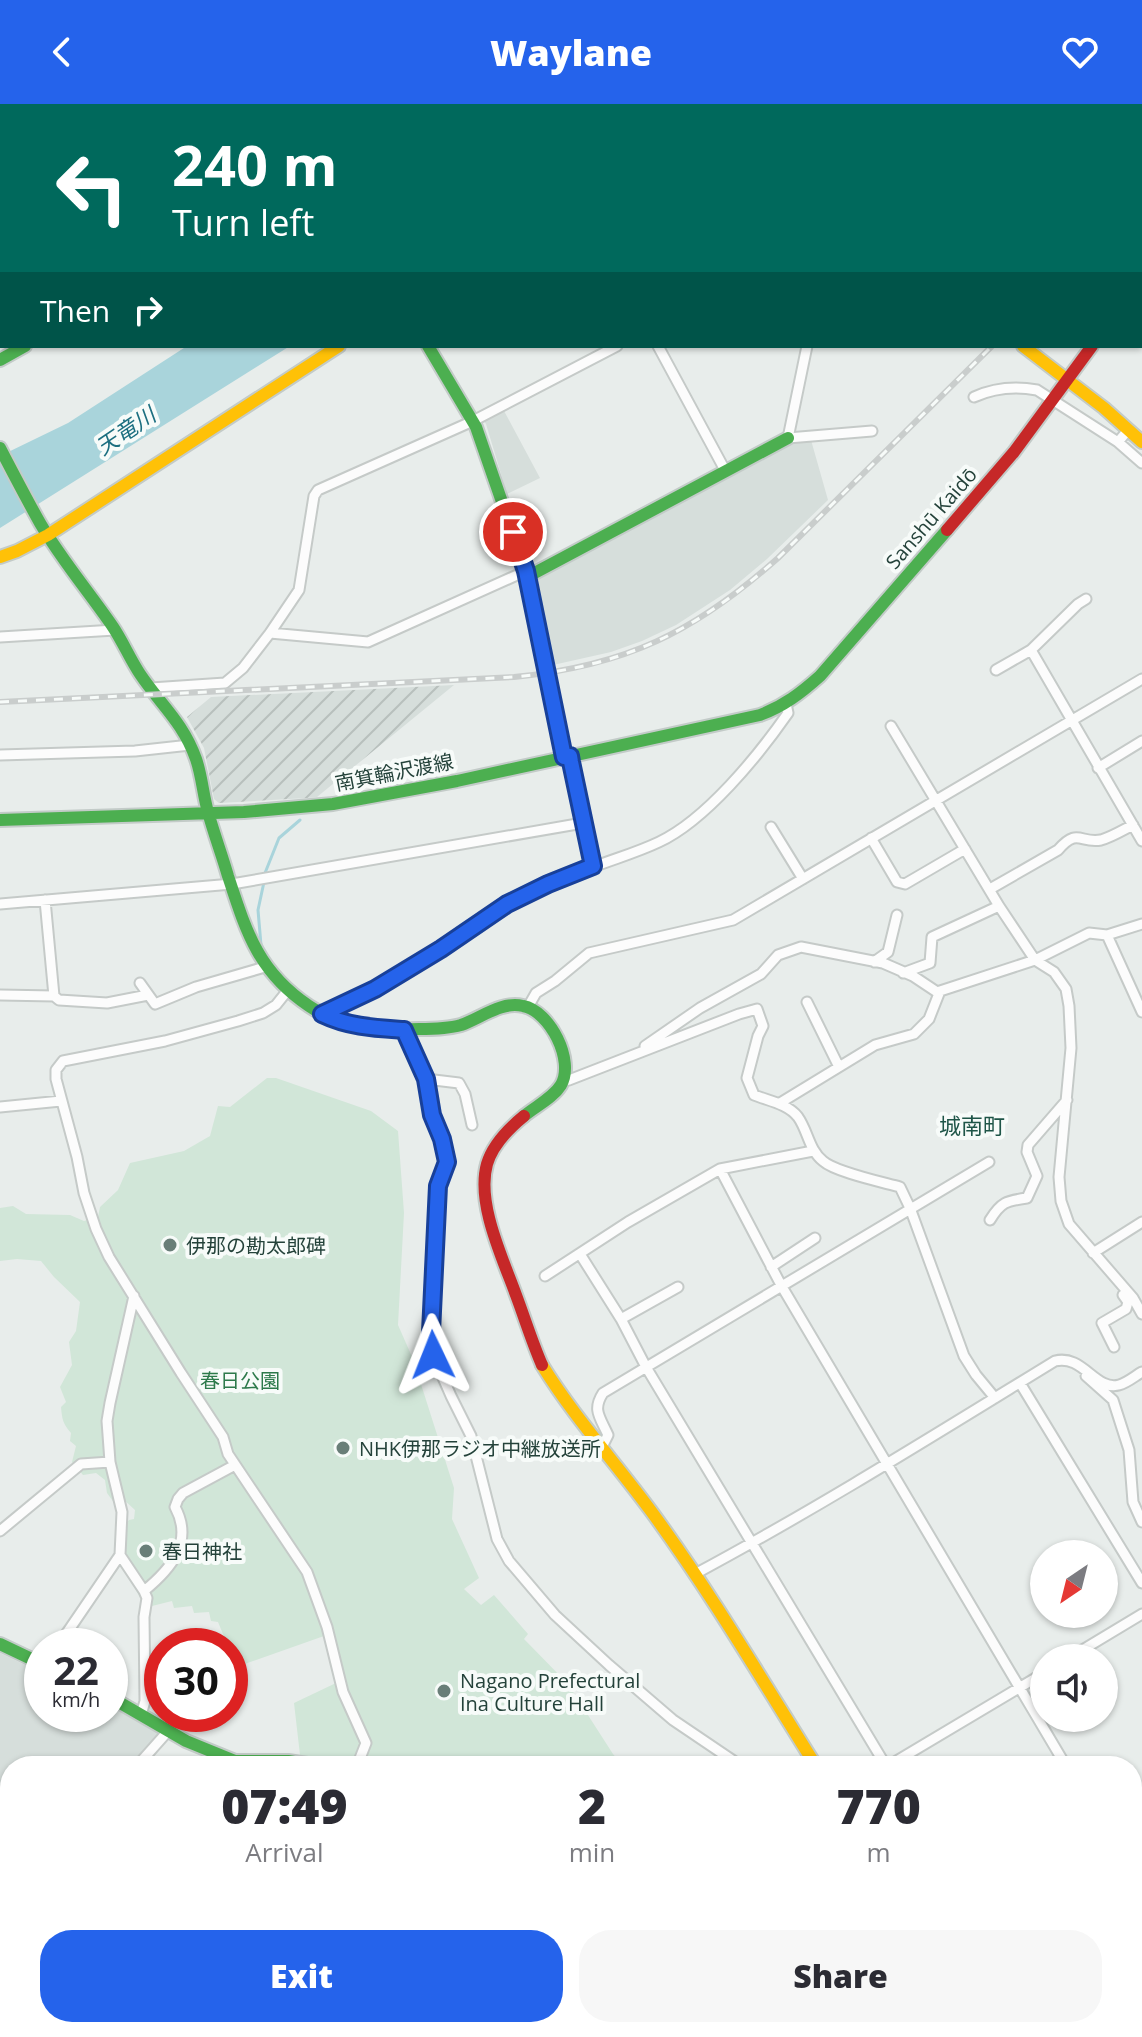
<!DOCTYPE html>
<html lang="en">
<head>
<meta charset="utf-8">
<style>
  :root { --surface:#fff; --page:#f7f7f7; --text:#2b2b33; --muted:#7c7c81; --accent:#2563eb }
  body { margin:0; font-family:"Open Sans","Noto Sans JP",sans-serif; background:var(--page); color:var(--text); height:100vh; display:flex; flex-direction:column; font-size:30px; white-space:nowrap }
  * { box-sizing:border-box; margin:0 }
  p { font-size:26px; color:var(--muted) }
  .icon { flex:none; width:44px; height:44px; fill:none; stroke:currentColor; stroke-width:2; stroke-linecap:round; stroke-linejoin:round }
  .map { position:relative; flex:1; overflow:hidden }
  .drawer { position:absolute; left:0px; top:1652px; width:1142px; height:282px; display:flex; flex-direction:column; background:var(--surface); border-radius:32px 32px 0 0; box-shadow:0 2px 6px #0004 }
  .drawer>* { flex:none }
  .guide { position:absolute; left:0px; top:0px; width:1142px; height:244px; box-shadow:0 2px 6px #0004; background:#00695c; color:#fff; overflow:hidden }
  .needle { width:52px; rotate:215deg }
  .controls { position:absolute; left:1030px; top:1436px; display:grid; gap:16px }
  .controls a { display:grid; place-items:center; width:88px; height:88px; border-radius:50%; background:var(--surface); box-shadow:0 2px 6px #0004; font-size:40px }
  .speed { position:absolute; left:24px; top:1524px; display:flex; gap:16px; font-size:40px; font-weight:700; text-align:center }
  .speed>* { display:grid; place-content:center; width:104px; height:104px; border-radius:50%; background:var(--surface); box-shadow:0 2px 6px #0004; line-height:1 }
  .speed small { font-size:20px; font-weight:400 }
  .speed .limit { border:12px solid #d22; background:#fff; color:#111 }
  .pin { position:absolute; display:grid; place-items:center; width:68px; height:68px; color:#fff; margin:-34px; border:4px solid #fff; border-radius:50%; box-shadow:0 2px 8px #0007 }
  .me { position:absolute; width:88px; margin:-44px; rotate:358deg; stroke-linejoin:round; filter:drop-shadow(0 0 6px #0008) }
  .turn { display:flex; align-items:center; gap:28px; height:168px; padding:0 40px; font-size:36px }
  .turn .icon { width:104px; height:104px; stroke-width:2.5 }
  .turn b { display:block; font-size:56px; line-height:68px }
  .then { display:flex; align-items:center; height:76px; padding:0 40px; background:#0003; gap:16px; font-size:30px }
  .eta { display:flex; justify-content:space-evenly; align-items:center; height:136px; text-align:center }
  .eta b { font-size:48px; font-weight:800; line-height:56px }
  .button { display:flex; gap:16px; margin-top:auto; padding:16px 40px }
  .button a { flex:1; height:92px; border-radius:32px; background:var(--accent); color:#fff; font-size:32px; font-weight:800; line-height:92px; text-align:center }
  .button a+a { background:var(--page); color:var(--text) }
  header { display:flex; justify-content:space-between; align-items:center; height:104px; padding:0 40px; background:var(--accent); color:#fff; font-size:36px; font-weight:800 }
  .map>svg:first-child { display:block }
</style>
</head>
<body>
<header><svg class="icon" aria-label="back" viewBox="0 0 24 24"><path d="M15 5l-7 7 7 7"/></svg>Waylane<svg class="icon" aria-label="heart" viewBox="0 0 24 24"><path d="M12 20l-8-8c-3-5 5-10 8-4 3-6 11-1 8 4z"/></svg></header>
<div class="map">
<svg width="1142" height="1933" viewBox="0 0 1142 1933">
  <defs>
    <pattern id="industrial-furrows" width="10" height="10" patternUnits="userSpaceOnUse" patternTransform="scale(2)"><rect width="10" height="10" fill="#d6dedb"/><path d="M-1 1l2-2M0 10L10 0M9 11l2-2" fill="none" stroke="#b8c0bd"/></pattern>
  </defs>
  <rect width="100%" height="100%" fill="#e8edeb"/>
  <!-- built -->
  <path fill="#d6dedb" d="M503 305 540 374 507 390 486 320 483 316Z
    M811 336 828 396 767 455 730 486 676 521 642 537 611 548 553 561 535 482 538 475 791 337Z
    M0 1549 42 1569V1610H110V1602L160 1630 132 1662H10V1761L0 1766Z
    M0 1775 10 1797V1869L0 1873Z"/>
  <!-- industrial -->
  <path fill="url(#industrial-furrows)" d="M454 581 317 693 307 694 219 699 214 695 204 644 187 613 211 593Z"/>
  <!-- park -->
  <path fill="#d1e6d8" d="M267 974H276L371 1007 398 1027 404 1109 398 1221 413 1255 454 1384 452 1415 479 1474 464 1485 481 1501 494 1491 528 1530 524 1535 568 1580 613 1650 623 1662H345L300 1651 294 1599 336 1579 324 1532 236 1563 230 1548V1542H228L218 1518 211 1517 209 1508 194 1509 192 1502 174 1504 172 1497 152 1502 143 1499 120 1457 119 1427 129 1416 134 1415 135 1406 123 1395 115 1400 107 1389 105 1376 96 1369 83 1371 72 1358 76 1342 70 1337 71 1329C63 1320 62 1315 61 1303L66 1298 60 1283 72 1261 69 1238 76 1227 80 1198 54 1173 41 1157 17 1155 0 1157V1104L13 1102 26 1110 70 1111 84 1117 98 1113 100 1103 118 1086 130 1059 184 1047 210 1032 218 1002 230 1003Z
    M521 1924H603L597 1933H524L521 1931Z"/>
  <!-- water -->
  <path fill="#a9d4db" d="M187 242H290L0 424V352L68 319Z"/>
  <g fill="none" stroke-linecap="round" stroke-linejoin="round">
    <!-- stream -->
    <path stroke="#a9d4db" stroke-width="3" d="M0 41 2 42
      M265 769 279 734 300 716
      M261 841 258 806 264 778"/>
    <!-- street casing -->
    <g stroke="#c5cac8" stroke-width="13">
      <path id="street" d="M153 0 155 2
        M892 0 898 2
        M27 2 28 0
        M437 2 440 0
        M854 2 855 0
        M1140 6 1142 10
        M0 20 2 21
        M0 52 2 50
        M1140 63H1142
        M0 161H2
        M658 242 726 368
        M807 242 788 334 872 327
        M974 293C994 284 1015 282 1037 286L1118 338 1129 325
        M1118 338 1142 359
        M1086 495 1078 500 1031 546 1142 737
        M270 529 368 538 526 467
        M0 533 115 526
        M996 566 1031 546
        M151 584 225 579 243 564 270 529 299 486 314 392 318 386 473 317 617 242
        M891 622 999 802 1035 856 1054 868 1066 885 1069 902 1071 944 1059 1073 1061 1097 1069 1120 1133 1194 1142 1210
        M0 651 135 647 190 641
        M570 652 593 762
        M1098 664 1142 637
        M771 723 803 775
        M871 734 897 778 905 780 965 745
        M990 785 1058 746C1078 723 1080 740 1101 736 1112 733 1123 726 1133 721
        M45 796 54 892
        M0 800 232 780 583 719
        M1107 831 1142 908
        M874 858 888 848 897 811
        M903 869 930 859 932 833 999 802
        M140 879 155 900 196 883 265 863
        M288 886 276 901 263 909 238 917 165 937 63 957 56 966V975L77 1053 84 1089 96 1125 109 1153 181 1269 223 1333 228 1350 307 1468 327 1523 343 1588 366 1639 357 1662
        M0 891 54 892 59 896 107 899 148 891
        M807 898 839 963
        M528 903 536 889 555 877 589 849 733 816 1142 575
        M322 910C363 891 402 870 440 846 462 831 483 814 506 801 534 785 565 772 596 762 617 754 638 748 659 738 706 716 758 652 788 609L786 600
        M404 926 426 975 432 1011 442 1035 447 1058 438 1082 431 1228 433 1251 451 1292 471 1332 497 1435 509 1457 555 1511 609 1561 673 1616 741 1662
        M645 942 700 904 761 870 778 851 801 843 883 859 913 872 937 888 1035 856 1089 829 1107 831 1142 820
        M426 975 459 979 465 990 472 1021
        M564 977 569 976 739 910 757 905 763 922 758 932 747 974 754 991C769 997 788 1000 798 1013 808 1027 809 1046 823 1057 835 1068 882 1078 900 1083L910 1104 964 1252 976 1271 995 1294
        M780 999 875 941 914 930 929 915 940 887
        M0 1003 61 997
        M720 1065 781 1181 1066 1662
        M990 1116C1001 1098 1006 1097 1027 1094L1037 1072 1027 1048 1028 1041 1067 996
        M1093 1149 1142 1118
        M580 1150 621 1215 646 1263 886 1662
        M771 1163 815 1134
        M545 1172 628 1118 720 1065 813 1047
        M621 1215 678 1183
        M1114 1243 1102 1219 1126 1205 1128 1198 1123 1191
        M1086 1272 1113 1296 1129 1346 1133 1398 1142 1418
        M1020 1279 1142 1479
        M602 1343 608 1331C600 1313 592 1306 603 1289L989 1058
        M0 1427 81 1360 110 1358
        M120 1451 144 1487 147 1494 144 1513 145 1597 141 1611
        M695 1470C818 1404 936 1330 1055 1257 1083 1250 1095 1287 1119 1281 1127 1279 1135 1272 1142 1268
        M144 1487C171 1465 194 1438 175 1403L178 1395 183 1389 235 1361
        M58 1542 120 1451 122 1408 110 1358 107 1317 110 1299 134 1192
        M1069 1554 1142 1510
        M137 1662 169 1626
        M888 1662 1044 1569
        M2 1769 10 1788
        M1132 1771 1142 1787
        M65 1924 68 1933
        M278 1924 280 1933
        M362 1933 382 1924
        M841 1933 870 1929 880 1924"/>
    </g>
    <!-- fast casing -->
    <g stroke="#c3cbc8" stroke-width="16">
      <path id="fast" d="M747 0 749 2
        M338 2 339 0
        M1140 187 1142 184
        M428 242 476 323 526 467 564 653
        M0 256 25 242
        M0 344C13 369 26 394 40 419 61 455 89 488 113 523 123 538 130 555 140 570 160 600 183 618 196 655 202 672 203 691 208 708 214 730 222 751 228 772 246 827 258 868 309 902 343 925 379 926 419 925 433 925 447 925 461 921 481 914 501 897 523 902 550 907 575 957 561 981 553 994 536 1002 524 1012
        M527 473 788 334
        M0 716 244 708 333 700 457 677 760 611C784 602 801 589 820 572L947 426
        M0 1540 42 1560
        M110 1593 186 1637 235 1657H288L320 1662
        M1132 1797 1142 1788
        M979 1924 980 1933
        M1026 1924 1045 1933"/>
    </g>
    <!-- slow casing -->
    <g stroke="#c3cbc8" stroke-width="16">
      <path id="slow" d="M775 2 778 0
        M1023 242 1104 304 1142 338
        M0 453 17 447 48 431 339 242
        M542 1261C574 1313 615 1358 651 1407 711 1489 762 1576 816 1662"/>
    </g>
    <!-- jam casing -->
    <g stroke="#c3cbc8" stroke-width="16">
      <path id="jam" d="M947 426 1014 348 1092 242
        M524 1012C508 1025 493 1040 487 1060 476 1099 503 1155 516 1191 525 1215 532 1238 542 1261
        M492 1924 505 1933
        M797 1924 810 1933"/>
    </g>
    <!-- street -->
    <use href="#street" stroke="#fcfcfc" stroke-width="9"/>
    <!-- fast -->
    <use href="#fast" stroke="#4caf50" stroke-width="12"/>
    <!-- slow -->
    <use href="#slow" stroke="#ffc107" stroke-width="12"/>
    <!-- jam -->
    <use href="#jam" stroke="#c62828" stroke-width="12"/>
    <!-- rail casing -->
    <g stroke="#c9cdcc" stroke-width="6">
      <path id="rail" d="M1140 97 1142 95
        M0 598 514 573C626 562 695 528 778 454L992 242"/>
    </g>
    <!-- rail -->
    <use href="#rail" stroke="#f7fbf9" stroke-width="3" stroke-dasharray="9" stroke-linecap="butt"/>
  </g>
  <g fill="none" stroke-linecap="round" stroke-linejoin="round">
    <!-- route casing -->
    <g stroke="#184099" stroke-width="20">
      <path id="route" d="M433 1251 431 1228 438 1082 447 1058 442 1035 432 1011 426 975 404 926C375 924 349 923 322 910L375 885 441 845 507 800 548 780 593 762 571 658 570 652 564 653 526 467 513 428"/>
    </g>
    <!-- route -->
    <use href="#route" stroke="#2563eb" stroke-width="14"/>
  </g>
  <!-- markers -->
  <g fill="#697e78" stroke="#f7fbf9" stroke-width="3">
    <circle cx="170" cy="1141" r="8"/>
    <circle cx="343" cy="1344" r="8"/>
    <circle cx="146" cy="1447" r="8"/>
    <circle cx="444" cy="1587" r="8"/>
  </g>
  <g text-anchor="middle" dominant-baseline="central" stroke-width="8" stroke-linejoin="round" paint-order="stroke">
    <!-- street labels -->
    <g font-size="20" fill="#24423a" stroke="#f7fbf9">
      <text transform="translate(931 414) rotate(-49)">Sanshū Kaidō</text>
      <text transform="translate(394 668) rotate(-11)">南箕輪沢渡線</text>
    </g>
    <!-- poi labels -->
    <g font-size="20" fill="#24423a" stroke="#f7fbf9" text-anchor="start">
      <text x="186" y="1141">伊那の勘太郎碑</text>
      <text x="359" y="1344">NHK伊那ラジオ中継放送所</text>
      <text x="162" y="1447">春日神社</text>
      <text x="460" y="1576">Nagano Prefectural<tspan x="460" dy="23">Ina Culture Hall</tspan></text>
    </g>
    <!-- park labels -->
    <g font-size="20" fill="#2d7a4b" stroke="#f7fbf9">
      <text x="240" y="1276">春日公園</text>
    </g>
    <!-- water labels -->
    <g font-size="22" font-style="italic" fill="#1c6f80" stroke="#f7fbf9">
      <text transform="translate(125 326) rotate(-34)">天竜川</text>
    </g>
    <!-- neighbourhood labels -->
    <g font-size="22" fill="#1f5548" stroke="#f7fbf9">
      <text x="972" y="1021">城南町</text>
    </g>
  </g>
</svg>
<div class="controls">
<a><svg class="needle" viewBox="-14 -14 28 28"><path d="M0-13l5 13h-10z" fill="#e53935"/><path d="M0 13l5-13h-10z" fill="#7c7c81"/></svg></a>
<a><svg class="icon" aria-label="sound" viewBox="0 0 24 24"><path d="M4 9h4l5-4v14l-5-4H4zM17 9q2 3 0 6"/></svg></a>
</div>
<div class="speed"><div>22<small>km/h</small></div><div class="limit">30</div></div>
<div class="pin" style="left:513px;top:428px;background:#d93025"><svg class="icon" aria-label="arrive" viewBox="0 0 24 24"><path d="M6 21V4h12l-3 4 3 4H6"/></svg></div>
<svg class="me" style="left:433px;top:1251px" viewBox="-20 -20 40 40"><path d="M0-17L14 15 0 8-14 15z" fill="#2563eb" stroke="#fff" stroke-width="4"/></svg>
<div class="guide">
<div class="turn"><svg class="icon" aria-label="left" viewBox="0 0 24 24"><path d="M17 20v-9H6M10 6l-5 5 5 5"/></svg><div><b>240 m</b>Turn left</div></div>
<div class="then">Then<svg class="icon" aria-label="right" viewBox="0 0 24 24"><path d="M7 20v-9h11M14 6l5 5-5 5"/></svg></div>
</div>
<section class="drawer">
<div class="eta">
<div><b>07:49</b><p>Arrival</p></div>
<div><b>2</b><p>min</p></div>
<div><b>770</b><p>m</p></div>
</div>
<div class="button"><a>Exit</a><a>Share</a></div>
</section>
</div>
</body>
</html>
